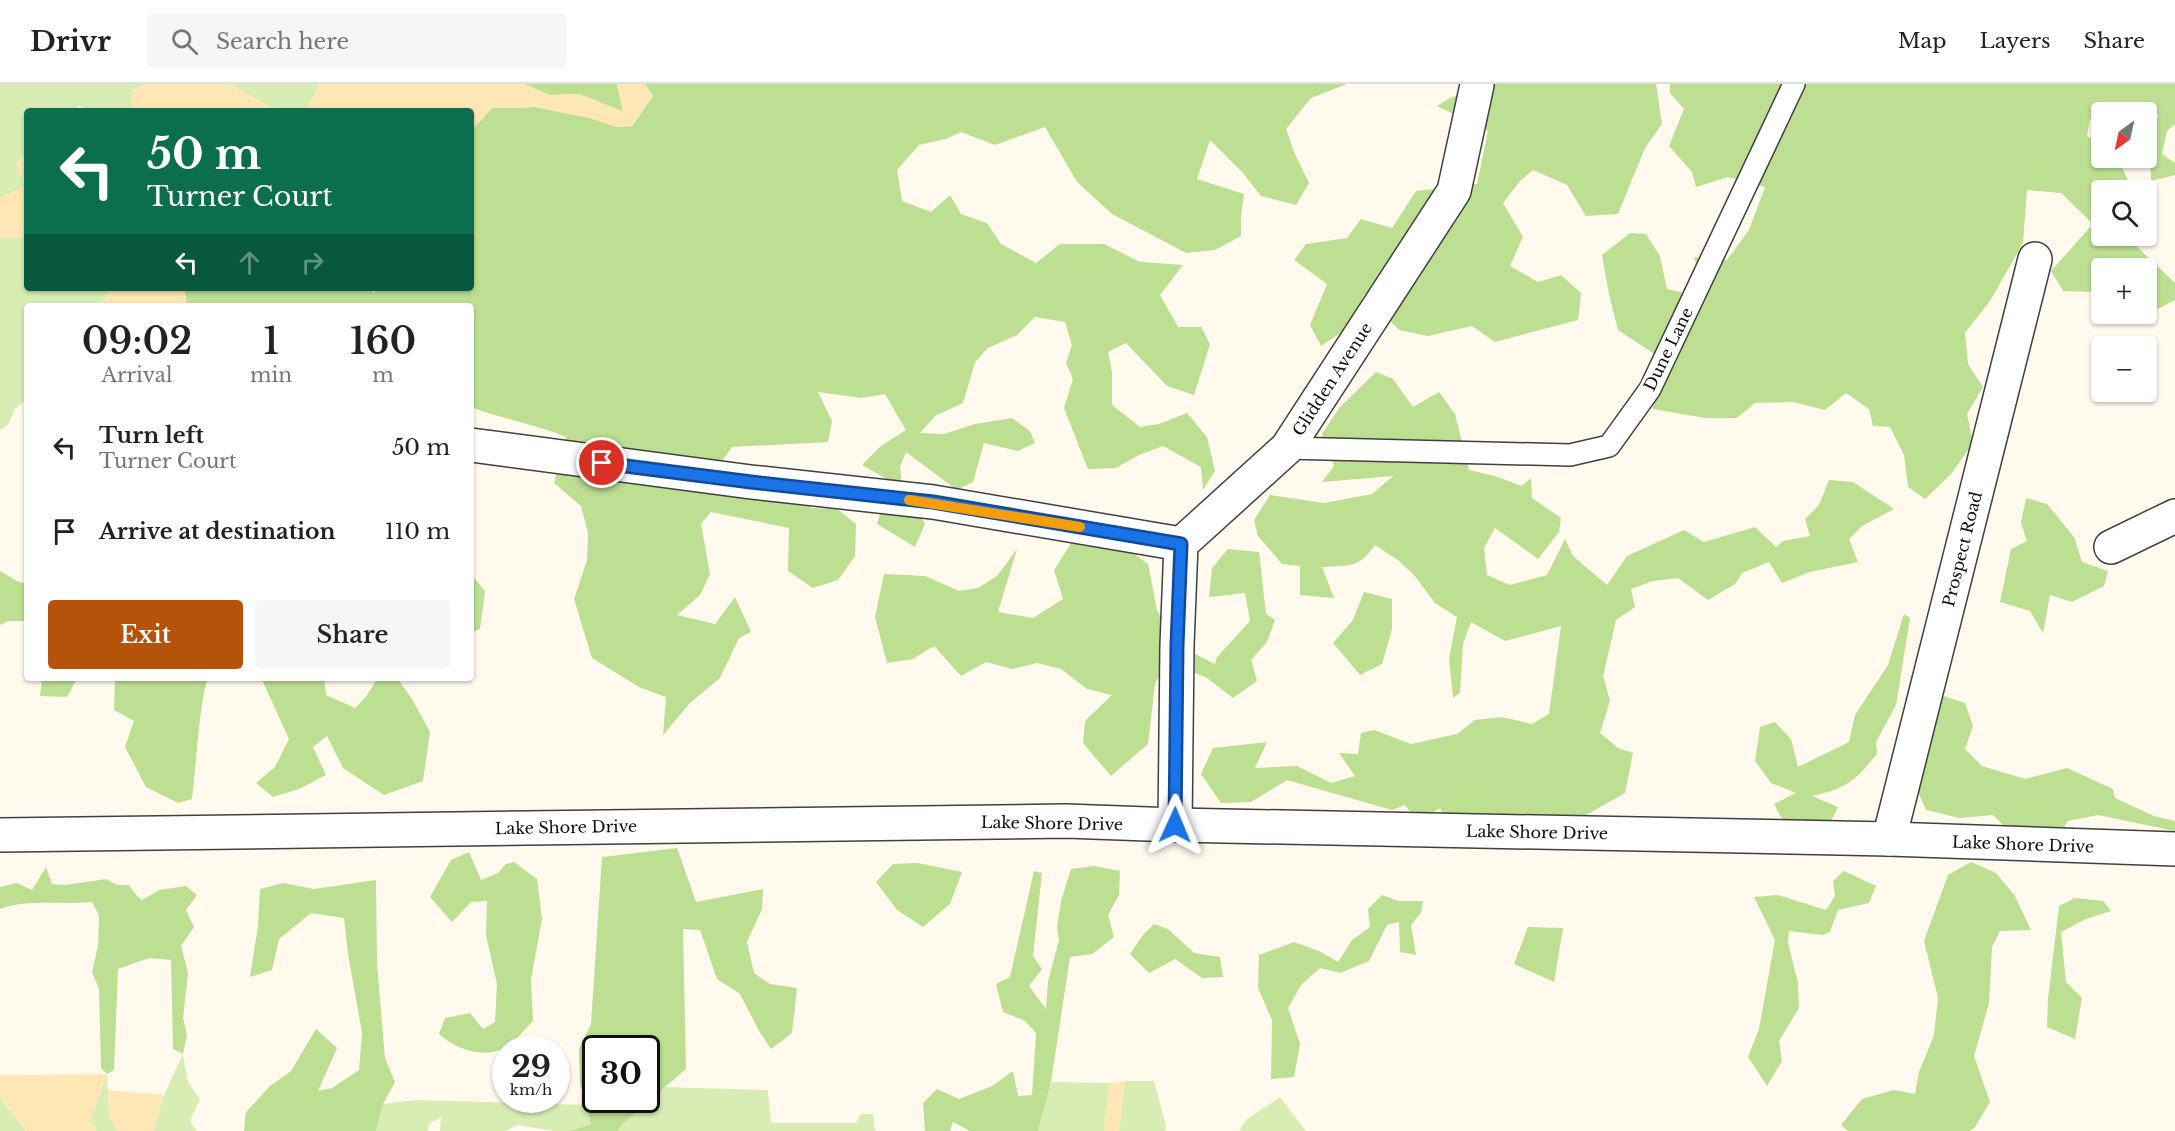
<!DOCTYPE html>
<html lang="en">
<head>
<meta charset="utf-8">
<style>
  :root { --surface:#fff; --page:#f6f6f6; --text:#222; --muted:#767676; --line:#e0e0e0; --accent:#b45309 }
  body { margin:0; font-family:"Libre Baskerville",serif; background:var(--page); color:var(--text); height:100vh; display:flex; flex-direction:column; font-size:22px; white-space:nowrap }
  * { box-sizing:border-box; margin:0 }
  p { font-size:20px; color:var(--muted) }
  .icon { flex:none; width:33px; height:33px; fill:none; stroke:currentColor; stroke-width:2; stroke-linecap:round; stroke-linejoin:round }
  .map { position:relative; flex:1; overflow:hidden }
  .drawer { position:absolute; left:24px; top:219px; width:450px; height:378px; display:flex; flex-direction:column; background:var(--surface); border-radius:6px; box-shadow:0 2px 4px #0004 }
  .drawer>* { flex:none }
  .banner { position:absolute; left:24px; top:24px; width:450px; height:183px; border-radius:6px; box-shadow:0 2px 4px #0004; background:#0b6e4f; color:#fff; overflow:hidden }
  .needle { width:39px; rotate:213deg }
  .buttons { position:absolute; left:2091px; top:18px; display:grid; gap:12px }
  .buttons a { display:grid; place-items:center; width:66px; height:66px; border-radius:6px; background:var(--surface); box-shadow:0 2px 4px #0004; font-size:30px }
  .speed { position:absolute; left:492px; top:951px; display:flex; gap:12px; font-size:30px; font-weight:700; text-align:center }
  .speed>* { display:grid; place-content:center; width:78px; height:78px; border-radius:50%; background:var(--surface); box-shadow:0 2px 4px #0004; line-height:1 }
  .speed small { font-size:15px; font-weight:400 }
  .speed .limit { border:3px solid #111; border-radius:9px; background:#fff; color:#111 }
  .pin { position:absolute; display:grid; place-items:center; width:51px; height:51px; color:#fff; margin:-26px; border:3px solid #fff; border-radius:50%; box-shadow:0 2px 6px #0007 }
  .me { position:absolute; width:66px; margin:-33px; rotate:1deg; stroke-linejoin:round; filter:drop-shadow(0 0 4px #0008) }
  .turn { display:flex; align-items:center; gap:21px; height:126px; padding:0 24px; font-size:27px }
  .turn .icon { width:78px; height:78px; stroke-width:2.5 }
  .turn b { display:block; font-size:42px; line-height:51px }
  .lanes { display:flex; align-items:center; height:57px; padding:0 24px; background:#0003; justify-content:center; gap:30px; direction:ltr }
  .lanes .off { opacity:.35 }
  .eta { display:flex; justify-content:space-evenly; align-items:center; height:102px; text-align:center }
  .eta b { font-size:36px; font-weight:600; line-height:42px }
  .action { display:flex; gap:12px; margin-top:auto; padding:12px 24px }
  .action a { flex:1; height:69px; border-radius:6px; background:var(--accent); color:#fff; font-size:24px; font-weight:600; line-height:69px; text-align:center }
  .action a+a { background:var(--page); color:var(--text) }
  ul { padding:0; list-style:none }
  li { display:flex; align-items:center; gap:18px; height:84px; padding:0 24px }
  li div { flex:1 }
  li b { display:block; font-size:22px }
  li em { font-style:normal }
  header { display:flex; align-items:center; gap:36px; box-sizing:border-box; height:84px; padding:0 30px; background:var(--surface); border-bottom:2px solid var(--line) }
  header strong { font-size:28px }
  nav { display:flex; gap:33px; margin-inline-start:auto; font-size:21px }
  .search { width:420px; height:54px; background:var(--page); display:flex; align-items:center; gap:15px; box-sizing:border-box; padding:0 21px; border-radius:6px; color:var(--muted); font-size:22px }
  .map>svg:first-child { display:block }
</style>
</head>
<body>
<header>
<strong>Drivr</strong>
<div class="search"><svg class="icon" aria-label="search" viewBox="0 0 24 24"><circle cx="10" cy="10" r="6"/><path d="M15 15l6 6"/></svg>Search here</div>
<nav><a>Map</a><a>Layers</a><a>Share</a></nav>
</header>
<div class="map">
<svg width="2175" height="1047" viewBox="0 0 2175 1047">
  <rect width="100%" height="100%" fill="#fffaed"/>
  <!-- green -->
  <path fill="#d7edb4" d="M0 0H145L131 8V27H93L79 22 73 27H27V67L16 80 25 102 0 114Z
    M229 0H320L306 27H278Z
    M27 153V204H113L98 222H27V315L15 325 8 341 0 346V154Z
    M183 970 188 998 200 1015 190 1037 197 1047H153L164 1011Z
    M107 990 109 1031 117 1047H97L90 1036Z
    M1125 997H1154L1166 1042 1165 1047H1119Z
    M1051 998 1110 999 1104 1047H1038Z
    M665 1003 768 1006 771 1039H856L861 1030H873L875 1047H618L619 1042Z
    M1280 1013 1306 1047H1239L1246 1036Z
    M0 1014 26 1047H0Z
    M416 1016 586 1021 591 1040 570 1047H553L519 1041 505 1047H440L441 1033 429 1040 428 1047H376L383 1020Z"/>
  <!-- forest -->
  <path fill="#bcdf91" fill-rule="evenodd" d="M524 0H617L623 28 579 10 550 11Z
    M645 0H1347L1311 14 1286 45 1294 68 1309 99 1296 121 1261 112 1243 89 1210 56 1197 95 1244 110 1241 132V152L1215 166 1186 169 1112 130 1077 98 1045 43 995 61 961 48 946 55 919 61 897 86 902 117 931 128 950 111 961 130 987 139 1001 160 1036 179 1060 160H1104L1140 178 1183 181 1160 211 1178 243H1201L1210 260 1194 311 1167 302 1126 259 1108 268 1112 288V321L1140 343 1159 340 1187 329 1207 353 1215 387 1203 406 1201 383 1163 362 1139 371 1116 384 1088 385 1064 324 1073 295 1066 279 1072 261 1065 238 1035 233 1017 251 988 264 975 278 963 319 935 332 920 349 944 350 975 340 1012 334 1030 347 1035 359 1018 367 984 359 973 398 957 406 906 368 900 383 902 403 925 440 915 463 877 440 890 397 862 381 881 362 906 346 885 310 861 314 818 308 832 337 828 358 732 363 720 380 826 398 810 424 837 425 856 440 855 472 838 496 813 504 788 487 789 444 711 428 701 440 710 490 700 511 677 531 715 540 735 513 751 548 739 554 720 594 690 619 663 651 666 613 639 603 592 574 574 515 587 476 588 449 581 422 554 399 566 353C535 340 502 335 471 323V222H187L184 204H369L374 209 377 204H471V47L492 24 535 23 590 34 617 43 632 42 653 12Z
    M1488 0H1656L1662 40 1645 64 1618 130 1586 132 1567 101 1533 86 1520 97 1503 119 1523 153 1510 182 1538 198 1561 191 1581 209 1578 236 1495 258 1472 242 1428 252 1399 246 1364 210 1354 240 1321 262 1310 241 1327 200 1294 176 1306 160 1347 154 1361 135 1392 144 1416 107 1477 100 1488 47 1437 22 1450 14Z
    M1670 0H2175V40L2167 47 2162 70 2175 79V91L2151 97 2150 63 2158 30 2147 34 2146 28H2102L2101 36 2090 35 2087 52 2101 60 2102 74H2118L2132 106H2102V152L2099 157 2132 158 2175 199V216L2134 237 2124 230H2146V184H2102L2101 212 2096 208 2063 207 2051 187 2093 140 2061 109 2027 106 2023 159 1990 217 1965 249 1968 280 1983 303 1967 330 1973 359 1951 390 1925 415 1908 403 1904 371 1890 343 1873 342 1869 325 1846 309 1825 326 1793 318 1755 319 1737 334H1705L1653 325V269L1618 246 1609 210 1602 171 1630 149 1646 150 1660 172 1667 205 1707 214 1694 173 1727 176 1749 146 1765 103 1728 93 1696 103 1692 88 1669 62 1684 25 1670 9Z
    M1376 288 1393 295 1413 323 1439 308 1455 330 1469 386 1495 392 1522 402 1531 394 1532 414 1561 434 1559 448 1538 475 1495 444 1484 464 1487 491 1510 501 1547 491 1565 455 1573 472 1607 501 1627 472 1684 446 1704 458 1755 443 1776 463 1783 457 1810 452 1805 435 1819 421 1829 396 1853 398 1894 425 1862 442 1849 455 1858 478 1810 488 1782 499 1769 478 1742 489 1735 500 1708 516 1678 494 1653 497 1631 505 1635 523 1616 536 1603 592 1610 617 1600 649 1618 664 1633 669 1625 709 1572 739 1453 748 1440 724 1418 738 1405 721 1392 726 1287 696 1251 718 1221 719 1201 690 1213 664 1267 658 1255 684 1297 682 1331 699 1355 692 1339 669 1358 670 1361 649 1374 646 1411 660 1457 650 1475 636 1502 633 1532 640 1549 630 1561 542 1505 557 1471 538 1463 560 1460 609 1453 614 1449 575 1457 533 1435 519 1414 491 1399 477 1375 461C1358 485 1350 481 1322 483L1334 514 1300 511V482L1282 480 1258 452 1254 436 1270 411 1324 419 1372 410 1393 392 1322 398 1334 382 1322 350 1340 323Z
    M2026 414 2047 420 2074 453 2082 478 2108 487 2104 502 2072 518 2050 511 2043 549 2030 527 2000 518 2011 465 2027 457 2021 439Z
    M1073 456 1125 463 1148 480 1157 526 1177 561 1215 580 1217 573 1250 537 1245 509 1209 513 1212 484 1228 465 1259 468 1266 530 1275 536 1267 558 1251 576 1257 597 1233 614 1207 594 1167 577 1155 600 1148 660 1111 692 1083 659 1085 637 1112 611 1087 605 1061 585 1037 579 1012 585 986 578 961 592 934 562 913 575 887 579 875 533 884 490 925 492 959 507 978 504 997 492 1017 465 998 528 1033 534 1063 515 1054 486Z
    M0 487 17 497 27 500V537H8L0 541Z
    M471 490 485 507 480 545 471 549Z
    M1364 508 1392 515V545L1382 580 1360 591 1333 559 1353 536Z
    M1904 530 1910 534 1896 621 1876 658 1877 670C1854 698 1847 704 1812 712L1838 723 1823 753 1787 744 1774 720 1796 709 1771 699 1755 677 1760 643 1775 638 1791 655 1798 683 1849 658 1855 631 1888 581Z
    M42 594H77L67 613 40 612Z
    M115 594H207C198 634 197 674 192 715L178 719 146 703 125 663 134 637 114 626Z
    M258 594H324L326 611 355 624 365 614 378 594H397L412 615 430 648 423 697 384 711 343 684 327 652 313 663 326 691 299 705 273 713 256 699 275 683 289 655 263 598Z
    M1935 609 1965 619 1973 642 1965 665 1982 682 2025 695 2067 684 2113 705 2115 714 2154 732 2175 737V747L2098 731 2068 737 2051 764 2027 765 1993 731 1960 734 1926 726 1904 675Z
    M677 764 696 818 763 805 762 825 747 858 754 889 770 900 797 904 792 949 771 965 759 947 740 910 717 895 700 846 683 845 686 985 620 1042 618 1047H570L591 1040 580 999 579 965 591 940 602 773ZM596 964H646V1016H596Z
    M469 768 481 796 498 789 506 780 514 778 537 795 542 835 531 895 533 937C525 945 515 958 505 964 484 975 455 965 439 950L445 934 470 929 483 945 495 938 497 900 486 851 487 817 471 818 452 838 430 813 451 776Z
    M1971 778 1996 789 2015 812 2031 846 2000 847 1992 863 1989 919 1974 972 1990 1018 1975 1043 1970 1047H1848L1841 1041 1862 1015 1894 1006 1915 1010 1919 988 1934 951 1938 914 1924 857 1948 791Z
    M917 779 962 788 950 820 923 843 897 826 876 798 893 780Z
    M1094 782 1120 787 1119 811 1108 831 1114 853 1092 870 1070 873 1051 998 1038 1047H970L953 1038 950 1047H925L923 1019 937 1005 959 1015 992 1002 1013 987 1018 1012 1032 1011 1036 949 1025 937 1003 928 996 900 1010 893 1034 787 1042 789 1033 872 1042 885 1029 902 1046 925 1048 898 1059 856 1057 843 1061 817 1071 785Z
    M46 783 52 800 66 801 106 795 117 801H129L137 812 142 816 159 806 186 802 197 811 186 826 194 843 181 862 188 889 183 934 187 951 183 970 173 965 171 876 149 874 118 885 114 986 107 990 101 984 99 905 92 888 98 862 99 832 92 818C64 821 25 815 0 825V803L17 799 32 806Z
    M1844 787 1876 802 1869 819 1838 826 1830 848 1823 851 1789 847 1788 859 1798 899 1799 924 1779 957 1782 977 1767 1002 1748 973 1759 945 1775 856 1754 813 1778 811 1826 826 1835 812 1833 797Z
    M376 796 377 880 385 974 395 998 383 1020 376 1047H244L246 1028 270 1002 291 987 316 945 337 964 318 1007 332 1004 359 986 362 949 348 870 344 834 311 829 279 855 272 886 250 893 258 842 260 805 283 799 314 805Z
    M1382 811 1399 817H1423L1421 829 1411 841 1416 871 1400 868 1399 838 1387 841 1369 877 1340 889 1320 884 1301 901 1288 924 1300 960 1294 993 1271 995 1272 936 1258 904 1259 871 1294 858 1319 867 1338 878 1352 856 1370 843 1368 825Z
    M2075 814 2103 817 2111 827 2086 835 2061 848 2066 898 2082 914 2075 955 2047 943 2048 915 2059 822Z
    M1154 840 1168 845 1194 869 1220 873 1223 893 1202 894 1175 875 1149 889 1130 870 1143 851Z
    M1528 843 1563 844 1554 898 1514 880Z"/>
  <!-- sand -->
  <path fill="#ffe7b5" d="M145 0H229L278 27H131V8Z
    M320 0H524L550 11 579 10 623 27 617 0H645L653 12 631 42 616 43 590 34 535 23 492 24 471 47V27H306Z
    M27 67V153L0 154V114L24 102 16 80Z
    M113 204H184L187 222H98Z
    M107 990 90 1036 97 1047H26L0 1014V991Z
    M1125 997 1119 1047H1104L1110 999Z
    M108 1006 164 1011 153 1047H117L109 1031Z"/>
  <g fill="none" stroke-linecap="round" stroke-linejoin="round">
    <!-- service casing -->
    <g stroke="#404040" stroke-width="24">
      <path id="service" d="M1287 364 1570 371 1609 362 1650 305 1794 0"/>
    </g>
    <!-- minor casing -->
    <g stroke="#404040" stroke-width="36">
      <path id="minor" d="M471 361 751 398 933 418 1181 460 1177 561 1175 741
        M1181 460 1287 364 1454 107 1477 1
        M2111 463 2175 432
        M1889 755 2035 175"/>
    </g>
    <!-- tertiary casing -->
    <g stroke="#404040" stroke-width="36">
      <path id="tertiary" d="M0 751 1066 737 1175 741 1889 755 2175 765"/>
    </g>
    <!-- service -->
    <use href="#service" stroke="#fff" stroke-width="21"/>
    <!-- minor -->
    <use href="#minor" stroke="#fff" stroke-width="33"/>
    <!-- tertiary -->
    <use href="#tertiary" stroke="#fff" stroke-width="33"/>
  </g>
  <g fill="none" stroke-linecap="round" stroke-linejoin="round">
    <!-- route casing -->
    <g stroke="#114b97" stroke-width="15">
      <path id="route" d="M602 379 751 398 933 418 1181 460 1177 561 1175 741"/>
    </g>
    <!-- route -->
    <use href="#route" stroke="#1a73e8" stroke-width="10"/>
    <!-- slow -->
    <path stroke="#f59e0b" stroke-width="10" d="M909 416 1080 443"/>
  </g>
  <g text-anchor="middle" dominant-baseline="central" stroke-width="6" stroke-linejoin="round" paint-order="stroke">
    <!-- street labels -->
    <g font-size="16" fill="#0d0d0d" stroke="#fff">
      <text transform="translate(1668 265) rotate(-64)">Dune Lane</text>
      <text transform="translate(1332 295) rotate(-57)">Glidden Avenue</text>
      <text transform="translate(1962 465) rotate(-76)">Prospect Road</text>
      <text transform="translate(1052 739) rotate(1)">Lake Shore Drive</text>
      <text transform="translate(566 743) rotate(-1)">Lake Shore Drive</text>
      <text transform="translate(1537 748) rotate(1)">Lake Shore Drive</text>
      <text transform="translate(2023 760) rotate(2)">Lake Shore Drive</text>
    </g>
  </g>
</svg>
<div class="buttons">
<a><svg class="needle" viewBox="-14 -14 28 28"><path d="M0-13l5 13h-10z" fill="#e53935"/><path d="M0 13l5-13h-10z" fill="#767676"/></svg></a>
<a><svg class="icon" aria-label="search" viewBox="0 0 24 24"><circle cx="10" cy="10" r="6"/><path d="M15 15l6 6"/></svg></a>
<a>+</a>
<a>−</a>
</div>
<div class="speed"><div>29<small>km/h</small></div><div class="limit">30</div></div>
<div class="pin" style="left:602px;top:379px;background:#d93025"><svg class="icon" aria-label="arrive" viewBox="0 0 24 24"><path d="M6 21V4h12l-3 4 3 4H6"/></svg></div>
<svg class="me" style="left:1175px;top:741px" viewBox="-20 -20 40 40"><path d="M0-17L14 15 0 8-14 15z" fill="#1a73e8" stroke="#fff" stroke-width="4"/></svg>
<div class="banner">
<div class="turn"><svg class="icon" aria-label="left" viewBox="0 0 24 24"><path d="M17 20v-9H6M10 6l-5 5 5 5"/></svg><div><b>50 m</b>Turner Court</div></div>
<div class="lanes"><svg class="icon" aria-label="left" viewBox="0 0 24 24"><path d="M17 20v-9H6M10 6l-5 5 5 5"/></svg><svg class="icon off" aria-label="ahead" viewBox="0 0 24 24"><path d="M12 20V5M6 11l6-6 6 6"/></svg><svg class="icon off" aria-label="right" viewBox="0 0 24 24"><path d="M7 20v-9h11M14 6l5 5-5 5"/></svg></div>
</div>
<section class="drawer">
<div class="eta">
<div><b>09:02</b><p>Arrival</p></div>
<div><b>1</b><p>min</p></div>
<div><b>160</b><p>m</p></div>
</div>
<ul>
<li><svg class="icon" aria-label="left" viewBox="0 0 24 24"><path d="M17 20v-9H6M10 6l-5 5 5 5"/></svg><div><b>Turn left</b><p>Turner Court</p></div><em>50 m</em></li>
<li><svg class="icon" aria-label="arrive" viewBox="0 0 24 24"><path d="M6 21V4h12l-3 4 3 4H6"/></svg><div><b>Arrive at destination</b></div><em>110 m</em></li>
</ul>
<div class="action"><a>Exit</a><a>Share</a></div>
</section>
</div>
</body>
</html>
